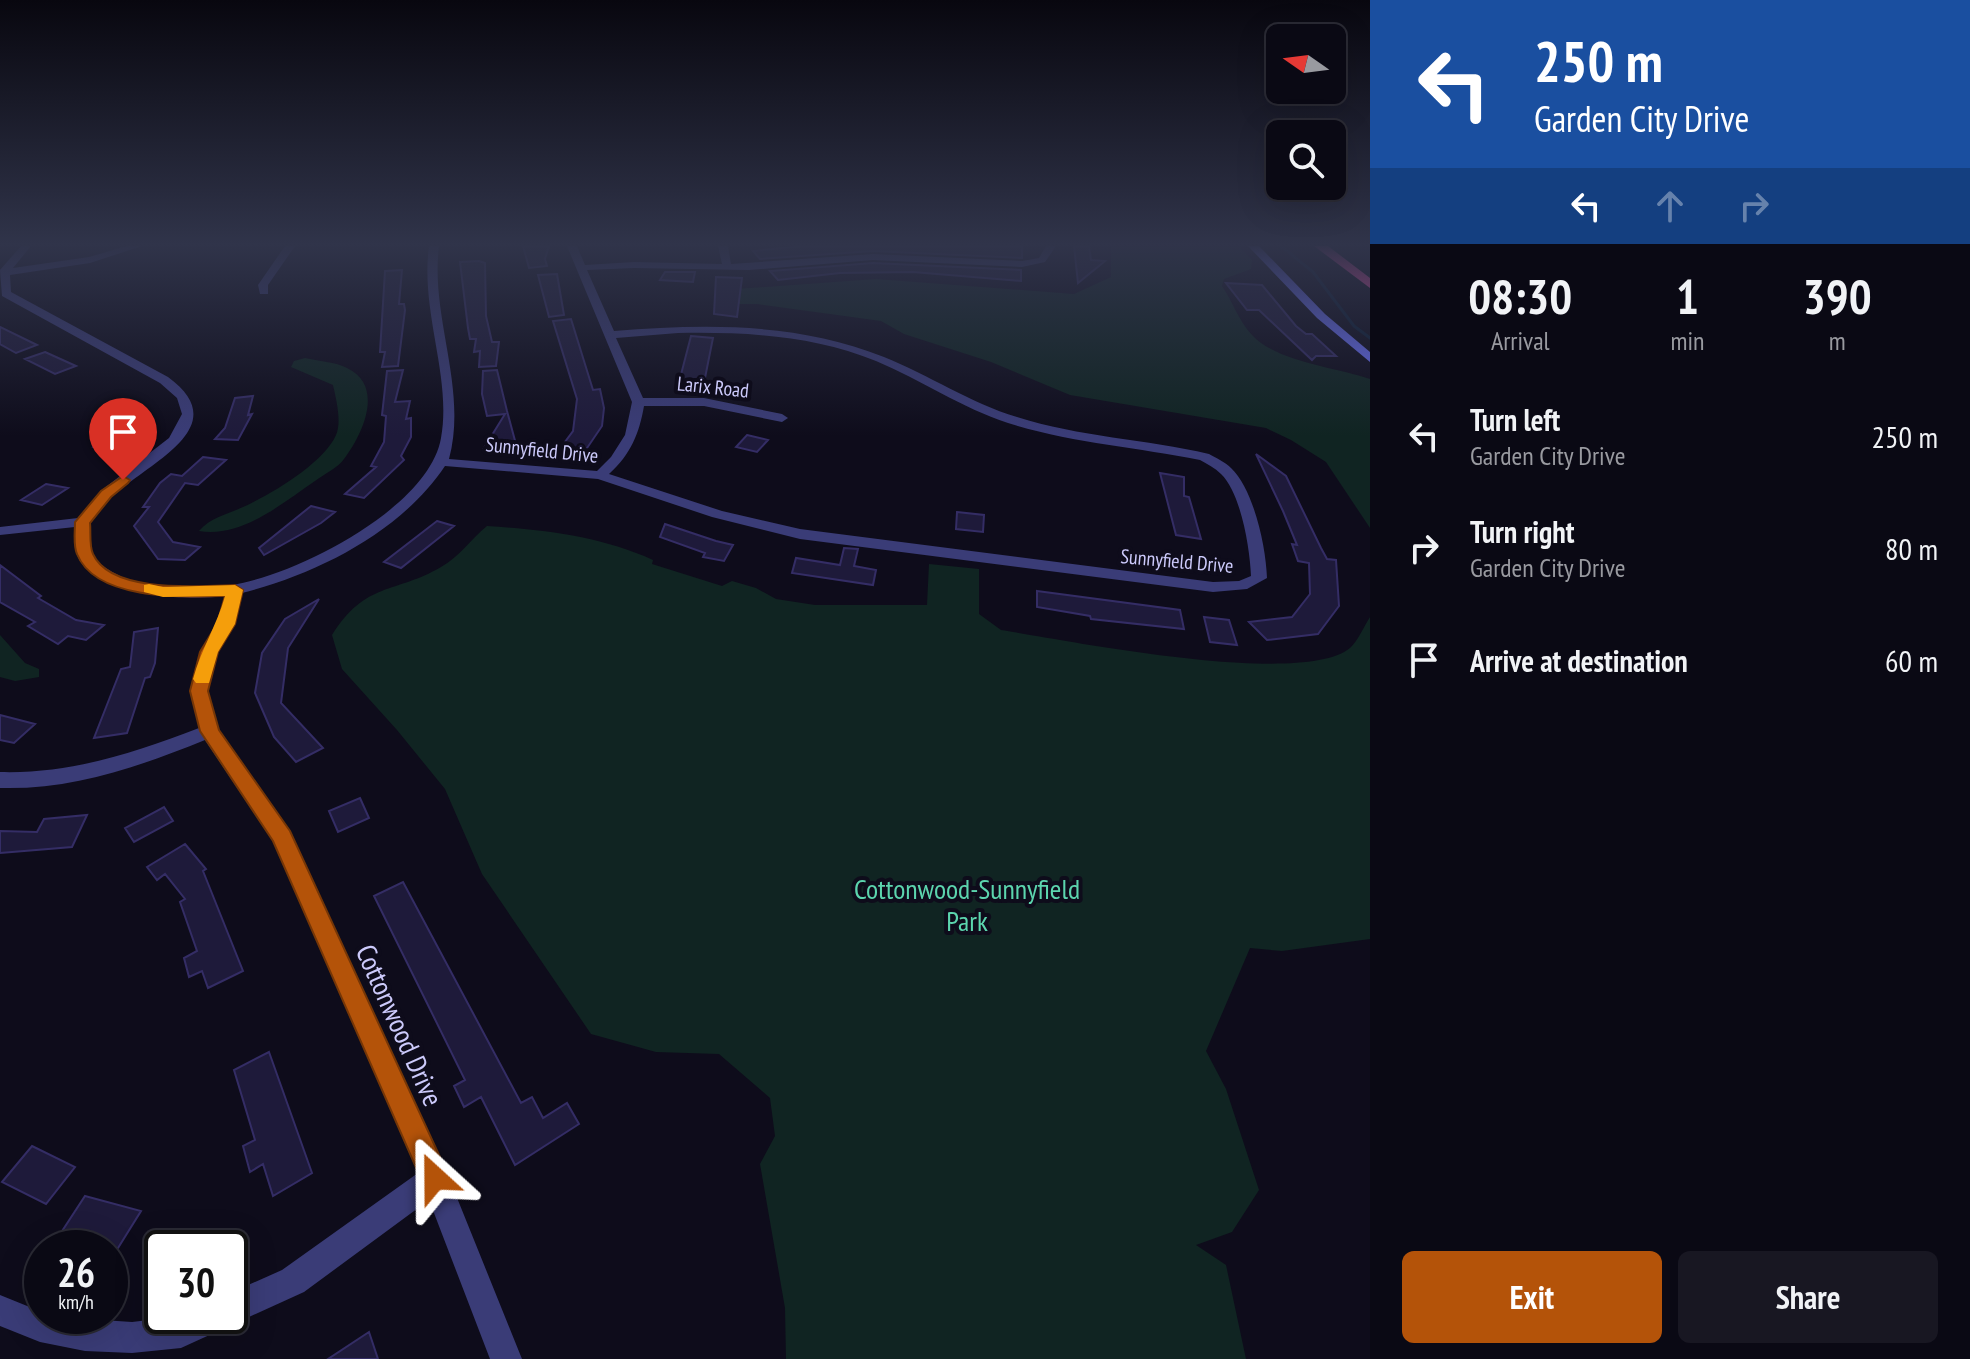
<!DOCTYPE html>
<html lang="en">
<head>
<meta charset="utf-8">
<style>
  :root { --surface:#0a0914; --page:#181722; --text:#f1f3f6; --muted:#999aa0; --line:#2a2a34; --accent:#b45309 }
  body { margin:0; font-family:"PT Sans Narrow",sans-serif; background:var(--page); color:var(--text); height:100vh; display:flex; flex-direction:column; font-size:30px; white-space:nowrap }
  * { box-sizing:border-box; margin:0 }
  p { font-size:26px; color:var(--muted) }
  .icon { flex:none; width:44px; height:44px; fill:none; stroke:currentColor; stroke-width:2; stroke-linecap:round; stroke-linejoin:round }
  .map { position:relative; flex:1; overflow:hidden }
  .drawer { display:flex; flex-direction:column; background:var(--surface); width:600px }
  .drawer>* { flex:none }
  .banner { background:#1a4fa0; color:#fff; overflow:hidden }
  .needle { width:52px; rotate:284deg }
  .buttons { position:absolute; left:1266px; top:24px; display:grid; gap:16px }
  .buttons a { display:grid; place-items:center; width:80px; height:80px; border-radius:12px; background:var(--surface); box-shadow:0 8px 32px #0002,0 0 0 2px var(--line); font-size:40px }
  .speed { position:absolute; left:24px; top:1230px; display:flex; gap:16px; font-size:40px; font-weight:700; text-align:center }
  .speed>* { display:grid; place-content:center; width:104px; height:104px; border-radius:50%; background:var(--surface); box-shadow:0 8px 32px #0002,0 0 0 2px var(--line); line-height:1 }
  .speed small { font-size:20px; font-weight:400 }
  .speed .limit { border:4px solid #111; border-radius:12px; background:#fff; color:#111 }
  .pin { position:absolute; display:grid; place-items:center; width:68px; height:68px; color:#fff; margin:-82px -34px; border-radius:50% 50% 50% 0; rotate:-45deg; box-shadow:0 0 8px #0007 }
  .pin .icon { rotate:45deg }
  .me { position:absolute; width:88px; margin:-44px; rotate:336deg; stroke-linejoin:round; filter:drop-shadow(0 0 6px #0008) }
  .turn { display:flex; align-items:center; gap:28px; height:168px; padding:0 32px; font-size:36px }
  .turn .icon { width:104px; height:104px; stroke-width:2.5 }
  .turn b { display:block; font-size:56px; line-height:68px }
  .lanes { display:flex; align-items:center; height:76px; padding:0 32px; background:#0003; justify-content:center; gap:40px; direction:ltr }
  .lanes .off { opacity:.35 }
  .eta { display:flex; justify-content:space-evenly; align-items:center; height:136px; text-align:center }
  .eta b { font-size:48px; font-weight:700; line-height:56px }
  .button { display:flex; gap:16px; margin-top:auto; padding:16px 32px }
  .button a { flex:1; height:92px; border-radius:12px; background:var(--accent); color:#fff; font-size:32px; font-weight:700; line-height:92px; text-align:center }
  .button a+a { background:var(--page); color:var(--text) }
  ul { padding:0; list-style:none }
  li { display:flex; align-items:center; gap:24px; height:112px; padding:0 32px }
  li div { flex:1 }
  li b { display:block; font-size:30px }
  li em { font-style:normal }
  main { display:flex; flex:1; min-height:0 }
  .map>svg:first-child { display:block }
</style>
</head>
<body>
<main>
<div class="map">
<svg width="1370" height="1359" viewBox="0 0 1370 1359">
  <rect width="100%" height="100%" fill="#0e0c1b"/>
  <!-- green -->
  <path fill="#102422" d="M1111 246H1239L1252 260 1251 269 1224 279 1222 286C1233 302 1238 320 1252 335 1277 362 1335 367 1370 379V528L1326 462 1291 440 1266 428 1070 395 991 362 904 334 881 321 757 304H731L736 289 876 279 1074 294 1111 277Z
    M305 358C318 361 336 362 347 368 385 386 363 434 344 459 338 468 324 474 315 481 281 504 242 538 199 531 211 517 226 515 243 507 270 495 324 463 336 435 342 421 336 399 333 385L291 367 294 361Z
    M487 526C544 530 600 536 653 560L652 564 722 586 732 581 756 588 776 599 815 605H927L929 564 979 569V614L1001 630C1065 640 1302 688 1350 648 1358 641 1364 626 1370 617V939L1282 951 1250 948 1206 1051 1226 1089 1259 1190 1232 1232 1196 1245 1226 1265 1246 1359H786L785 1308 760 1164 775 1136 770 1098 719 1054 656 1052 591 1034 482 874 445 789 397 730 342 669 332 635C366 581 395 594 441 567 460 556 470 540 487 526Z
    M0 635 25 663 39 669V677L15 681 0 677Z"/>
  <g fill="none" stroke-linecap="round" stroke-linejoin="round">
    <!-- stream -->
    <path stroke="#0b1d35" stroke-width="3" d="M1281 246 1313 272 1354 326 1370 338"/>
  </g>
  <!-- building -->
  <path fill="#1e1a3a" stroke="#342d65" stroke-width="2" d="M523 246H549L545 259 547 266 529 268Z
    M803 246H1022V258L873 251 760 259 753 251Z
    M1074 246H1089L1091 260 1105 261 1078 283Z
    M479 261 485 263 486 316 492 342H499L496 366 479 367 480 351 474 352 476 339H470L468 328 460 262Z
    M873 263 1021 270V281L913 272 840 273 778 280 770 271Z
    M402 270 399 304H404L405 310 398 366 382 367 385 352H380L385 271Z
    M665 272H695L693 282 660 280Z
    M557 274 564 315 549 317 538 275Z
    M716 277 742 278 737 317 714 314Z
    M1226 283 1262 285 1296 326 1306 334H1312L1336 356H1316L1312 360 1259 310H1247Z
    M571 319 593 390 600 389 604 408 602 426 583 454 559 450 573 431 577 399 553 321Z
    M0 327 37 345 16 353 0 344Z
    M691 336 713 338 703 388 678 386Z
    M45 352 76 366 55 374 25 359Z
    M403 370 395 402 410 401 406 419 411 418V437L401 456 404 460 364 498 345 494 376 467 371 466 384 442 386 416 382 415 387 371Z
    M497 370 507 411 517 448H484L505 414 487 416 482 394 483 371Z
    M253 396 248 415 252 414 238 440 215 439 225 428 235 398Z
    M110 405 142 409 132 438 116 450 93 447Z
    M747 435 768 440 757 452 736 447Z
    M1256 454 1286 476 1321 548 1327 559 1336 560 1339 606 1318 634 1267 640 1249 622 1292 617 1310 594 1309 563 1298 561 1292 544 1297 545 1283 511Z
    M203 457 226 460 198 485 185 483 158 522 173 542 200 547 185 560 158 559 134 526 149 507H143L160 483 171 474 182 476Z
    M1160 473 1184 477V496L1189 497 1201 539 1176 535Z
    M46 484 68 488 42 505 21 500Z
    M311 506 335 512 321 523 264 555 259 548Z
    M957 512 984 515 983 532 956 529Z
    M437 521 454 526 401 568 384 562Z
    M665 524 716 541 733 545 724 561 703 557 705 553 660 537Z
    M844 548 858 549 854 566 876 570 873 585 792 573 796 558 840 565Z
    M0 565 41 596 38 598 76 620 104 625 86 640 68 636 58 644 28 626 35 622 0 602Z
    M1037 591 1180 610 1184 629 1091 619 1090 616 1037 607Z
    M319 599 288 648 281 703 323 748 296 762 274 737 255 693 262 653 285 619Z
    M1204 617 1229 620 1237 645 1210 642Z
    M158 628 155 663 150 677 145 678 127 733 94 738 121 669 130 667 134 632Z
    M0 715 35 724 14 743 0 740Z
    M360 798 369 818 338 832 329 811Z
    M164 807 173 821 134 842 125 828Z
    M87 815 72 847 0 853V831L37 832 44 819Z
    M185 844 206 869 203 871 243 971 208 988 202 971 189 977 184 958 197 951 180 902 185 899 165 874 157 880 147 867Z
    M403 882 521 1103 532 1097 543 1118 567 1103 579 1124 515 1165 481 1097 464 1107 454 1086 465 1080 374 896Z
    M269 1052 312 1173 273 1196 263 1164 250 1172 243 1146 255 1140 234 1070Z
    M32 1146 75 1167 46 1204 2 1182Z
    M85 1196 141 1211 118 1248H51Z
    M369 1332 378 1359H328Z"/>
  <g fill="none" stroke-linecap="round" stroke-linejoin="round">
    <!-- minor -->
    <path fill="#3a3c77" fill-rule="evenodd" d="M21 246H31L13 268 89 257 127 246H142L90 263 10 275 11 292 168 377C250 437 109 475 91 522 89 527 90 536 90 540 90 552 94 560 103 566 136 591 193 592 232 585 296 575 429 508 441 438 452 377 420 312 429 246H439C430 318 468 388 449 459L597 471 611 457 625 435 632 402 567 246H577L585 265 634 262 722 264 718 246H728L731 264 873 254 1022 261 1039 258 1046 246H1056L1045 262 1022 267 873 260 749 270 634 268 587 270 614 331C705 324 797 322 884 357 929 375 970 403 1017 417 1079 437 1146 439 1209 454 1216 458 1225 462 1231 468 1254 490 1266 547 1267 578L1247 589 1213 592 800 539 712 517 598 479 445 466C401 532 317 574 242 593L234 624 218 652 208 691 218 730 293 837 445 1168 522 1359H490L429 1200 304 1292 181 1348 132 1353 85 1351 40 1342 0 1326V1295L42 1312V1316L132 1322 182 1316H230V1293L282 1270 418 1173 273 841 205 740C138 767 73 790 0 788V772C71 774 133 753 199 728L190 691 200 652 218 624 225 596C187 601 90 597 76 552 74 544 75 535 75 527L0 535V527L78 518 102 490 169 438 182 414 177 398 160 383 2 296 0 270ZM678 333C746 332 812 335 876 361 921 380 962 408 1008 423 1071 443 1136 447 1200 460 1207 464 1215 468 1221 474 1241 493 1250 549 1251 576L1239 581 1213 582 800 529 722 511 609 474C631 454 639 434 644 406H704L782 422 788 418 782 414 704 398H643L616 338Z
      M285 246H295L268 285V294H260L258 285Z"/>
    <!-- secondary -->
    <path fill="#686ef4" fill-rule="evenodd" d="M1248 246H1259L1325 314 1370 352V362L1317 318Z"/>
    <!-- motorway -->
    <path fill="#f24da8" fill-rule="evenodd" d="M1314 246H1328L1370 278V288Z"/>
  </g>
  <!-- sky -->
  <linearGradient id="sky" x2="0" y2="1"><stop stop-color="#08070f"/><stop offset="0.56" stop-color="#30344a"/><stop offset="1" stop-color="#30344a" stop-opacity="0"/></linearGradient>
  <rect width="1370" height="436" fill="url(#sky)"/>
  <!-- route -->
  <path fill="#b45309" stroke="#753606" stroke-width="2" d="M123 476 130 480 128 483 111 497 90 523C91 532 89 546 93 554 111 594 200 586 235 585L243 590 235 624 218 652 208 691 219 730 290 831 445 1168 450 1178 445 1188 435 1192 425 1188 273 841 200 731 190 691 200 652 217 624 225 596C184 597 96 601 77 554 73 545 75 532 75 522L101 491Z"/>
  <!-- slow -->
  <path fill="#f59e0b" d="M149 584 163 587 235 585 243 590 235 624 218 652 209 683H196L193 679C201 649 217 625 225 596L163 597 144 592V585Z"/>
  <g text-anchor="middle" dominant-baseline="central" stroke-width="8" stroke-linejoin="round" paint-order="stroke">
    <!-- far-street labels -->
    <g font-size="20" fill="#cccafb" stroke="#0e0c1b">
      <text transform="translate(713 387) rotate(6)">Larix Road</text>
      <text transform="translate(542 450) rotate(6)">Sunnyfield Drive</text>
      <text transform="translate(1177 561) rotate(5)">Sunnyfield Drive</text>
    </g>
    <!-- near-park labels -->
    <g font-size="28" fill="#5cd5ae" stroke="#0e0c1b">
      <text x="967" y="888">Cottonwood-Sunnyfield<tspan x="967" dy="32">Park</tspan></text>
    </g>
    <!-- near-street labels -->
    <g font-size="28" fill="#cccafb" stroke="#0e0c1b">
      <text transform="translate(400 1025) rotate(66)">Cottonwood Drive</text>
    </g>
  </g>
</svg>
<div class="buttons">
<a><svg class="needle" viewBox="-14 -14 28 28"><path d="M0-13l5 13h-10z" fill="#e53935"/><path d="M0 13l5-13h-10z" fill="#999aa0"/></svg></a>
<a><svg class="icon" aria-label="search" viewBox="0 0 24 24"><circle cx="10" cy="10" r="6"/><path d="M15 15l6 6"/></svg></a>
</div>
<div class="speed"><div>26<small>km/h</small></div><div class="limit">30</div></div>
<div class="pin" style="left:123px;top:480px;background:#d93025"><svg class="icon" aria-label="arrive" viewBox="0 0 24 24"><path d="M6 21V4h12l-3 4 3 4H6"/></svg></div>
<svg class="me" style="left:435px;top:1178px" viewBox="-20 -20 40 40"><path d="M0-17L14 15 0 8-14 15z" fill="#b45309" stroke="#fff" stroke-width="4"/></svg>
</div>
<section class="drawer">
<div class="banner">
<div class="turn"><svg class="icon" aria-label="left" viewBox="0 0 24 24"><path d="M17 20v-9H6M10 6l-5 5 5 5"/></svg><div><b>250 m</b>Garden City Drive</div></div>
<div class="lanes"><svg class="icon" aria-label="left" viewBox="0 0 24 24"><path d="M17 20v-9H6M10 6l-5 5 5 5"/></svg><svg class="icon off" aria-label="ahead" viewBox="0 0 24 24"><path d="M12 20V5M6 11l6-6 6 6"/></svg><svg class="icon off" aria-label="right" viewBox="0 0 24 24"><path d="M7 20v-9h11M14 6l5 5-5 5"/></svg></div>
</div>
<div class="eta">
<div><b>08:30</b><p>Arrival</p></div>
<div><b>1</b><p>min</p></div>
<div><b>390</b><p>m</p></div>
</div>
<ul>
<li><svg class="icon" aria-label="left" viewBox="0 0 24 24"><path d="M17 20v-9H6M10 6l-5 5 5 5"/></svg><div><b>Turn left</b><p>Garden City Drive</p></div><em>250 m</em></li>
<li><svg class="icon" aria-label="right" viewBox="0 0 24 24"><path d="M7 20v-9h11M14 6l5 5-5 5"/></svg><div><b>Turn right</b><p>Garden City Drive</p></div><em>80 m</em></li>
<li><svg class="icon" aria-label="arrive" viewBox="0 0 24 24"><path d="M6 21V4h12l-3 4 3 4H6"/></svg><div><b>Arrive at destination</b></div><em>60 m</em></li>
</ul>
<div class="button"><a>Exit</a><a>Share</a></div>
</section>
</main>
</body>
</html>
